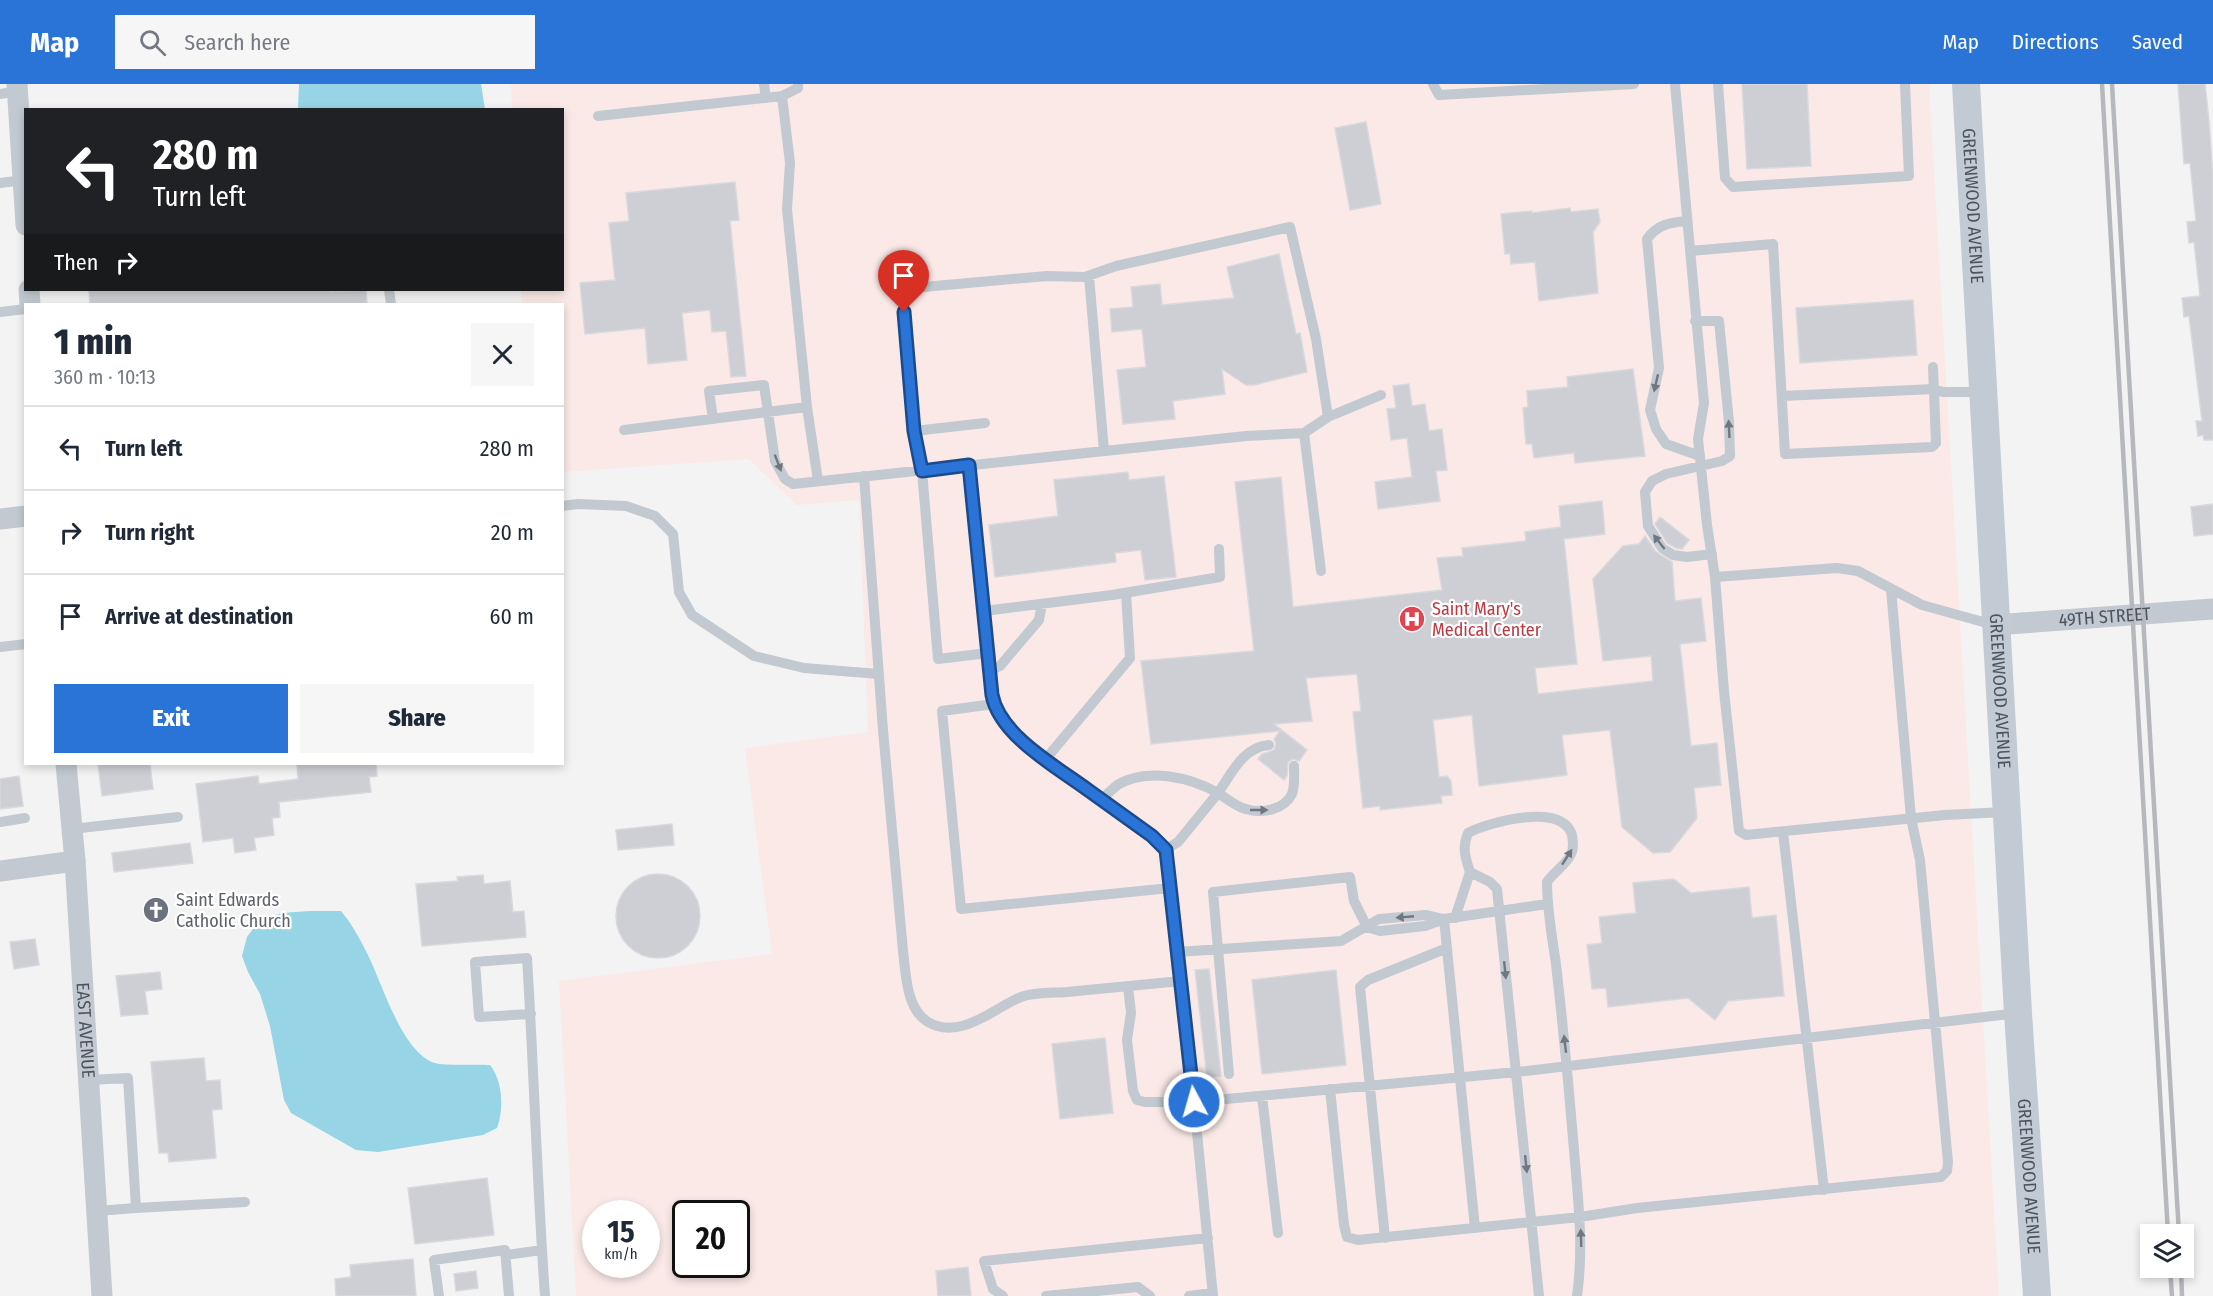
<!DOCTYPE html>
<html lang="en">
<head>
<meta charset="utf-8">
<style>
  :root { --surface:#fff; --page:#f6f6f7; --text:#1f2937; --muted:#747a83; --line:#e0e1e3; --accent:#2a74d7 }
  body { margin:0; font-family:"Fira Sans Condensed",sans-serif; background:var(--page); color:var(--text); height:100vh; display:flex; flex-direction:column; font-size:22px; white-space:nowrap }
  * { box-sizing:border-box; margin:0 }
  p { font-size:20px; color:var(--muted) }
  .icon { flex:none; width:33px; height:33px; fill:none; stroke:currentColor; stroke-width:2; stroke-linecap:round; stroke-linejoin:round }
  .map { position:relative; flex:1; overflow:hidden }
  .side { position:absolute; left:24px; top:219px; width:540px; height:462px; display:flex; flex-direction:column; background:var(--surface); border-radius:0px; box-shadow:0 3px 9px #0003 }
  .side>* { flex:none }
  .banner { position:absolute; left:24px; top:24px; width:540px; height:183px; border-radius:0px; box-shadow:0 3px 9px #0003; background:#202124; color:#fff; overflow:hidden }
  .controls { position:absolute; left:2140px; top:1140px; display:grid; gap:12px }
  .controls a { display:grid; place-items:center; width:54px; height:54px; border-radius:0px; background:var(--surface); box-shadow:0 3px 9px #0003; font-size:30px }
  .speed { position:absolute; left:582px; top:1116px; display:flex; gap:12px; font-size:30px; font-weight:700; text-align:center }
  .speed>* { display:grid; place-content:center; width:78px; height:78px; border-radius:50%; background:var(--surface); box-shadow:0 3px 9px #0003; line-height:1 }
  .speed small { font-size:15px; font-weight:400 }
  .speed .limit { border:3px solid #111; border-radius:9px; background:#fff; color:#111 }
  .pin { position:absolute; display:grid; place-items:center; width:51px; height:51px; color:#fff; margin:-62px -26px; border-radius:50% 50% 50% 0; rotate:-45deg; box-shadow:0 0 6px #0007 }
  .pin .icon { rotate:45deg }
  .me { position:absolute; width:66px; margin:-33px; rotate:354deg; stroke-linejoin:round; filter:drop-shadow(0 0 4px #0008) }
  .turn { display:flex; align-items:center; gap:21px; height:126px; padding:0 30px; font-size:27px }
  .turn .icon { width:78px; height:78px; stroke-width:2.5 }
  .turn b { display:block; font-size:42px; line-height:51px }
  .then { display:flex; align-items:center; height:57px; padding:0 30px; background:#0003; gap:12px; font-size:22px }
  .round { display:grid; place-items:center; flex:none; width:63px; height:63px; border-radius:0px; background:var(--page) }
  .headline { display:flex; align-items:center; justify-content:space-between; height:102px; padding:0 30px }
  h1 { font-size:36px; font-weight:800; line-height:45px }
  .cta { display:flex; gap:12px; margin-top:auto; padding:12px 30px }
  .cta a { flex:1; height:69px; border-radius:0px; background:var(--accent); color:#fff; font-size:24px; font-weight:800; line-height:69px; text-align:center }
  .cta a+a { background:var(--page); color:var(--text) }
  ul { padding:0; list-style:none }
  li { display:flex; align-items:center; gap:18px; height:84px; padding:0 30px; border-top:2px solid var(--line) }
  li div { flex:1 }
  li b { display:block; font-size:22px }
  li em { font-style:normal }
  header { display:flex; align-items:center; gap:36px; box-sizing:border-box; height:84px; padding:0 30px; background:var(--accent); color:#fff }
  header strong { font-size:28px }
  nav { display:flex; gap:33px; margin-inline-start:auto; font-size:21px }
  .search { width:420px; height:54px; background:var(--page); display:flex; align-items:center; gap:15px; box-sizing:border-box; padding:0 21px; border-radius:0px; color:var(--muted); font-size:22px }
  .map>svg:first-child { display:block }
</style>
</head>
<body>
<header>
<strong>Map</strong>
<div class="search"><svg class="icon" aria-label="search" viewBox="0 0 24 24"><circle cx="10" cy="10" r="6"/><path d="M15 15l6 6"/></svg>Search here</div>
<nav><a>Map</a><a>Directions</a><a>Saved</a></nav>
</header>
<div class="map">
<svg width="2213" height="1212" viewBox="0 0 2213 1212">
  <rect width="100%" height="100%" fill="#f4f3f3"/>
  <!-- medical -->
  <path fill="#fae9e7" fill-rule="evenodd" d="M511 0H1929L1999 1212H576L559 897 772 870 745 664 868 648 859 416 797 421 749 375 563 388 562 220H522L521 206H562V26L512 25ZM596 1130H646V1180H596ZM686 1130H736V1180H686Z"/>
  <!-- water -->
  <path fill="#97d5e6" d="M299 0H481L485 25H298Z
    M310 827H341C352 840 360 855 368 871 382 899 402 969 435 979 444 982 478 980 490 981 503 997 504 1026 497 1044L483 1051 378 1068 356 1066 291 1029 284 1016 270 942 260 910 248 888 242 872 247 853 258 838 281 829Z"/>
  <!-- building -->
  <path fill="#cdcfd4" stroke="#d7d9dd" stroke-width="1.5" d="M1742 0H1807L1811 82 1747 85Z
    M2178 0H2205L2209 37 2213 92V356H2204L2203 351 2198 352 2196 337H2202L2189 232 2184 233 2182 214 2200 212 2194 158 2189 159 2187 138 2196 137 2190 79 2184 80Z
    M1366 38 1381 120 1350 126 1335 44Z
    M735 98 739 136 730 137 746 292 731 293 726 247 712 248 710 226 682 229 687 276 648 280 645 244 585 250 580 199 615 196 609 139 629 137 626 109Z
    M1570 124 1571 128 1598 125 1600 138 1593 148 1598 209 1539 217 1535 178 1511 180 1510 170H1505L1501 130 1532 127V129Z
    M1279 170 1296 250 1300 249 1307 288 1254 301H1246L1222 285 1225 310 1173 317 1175 335 1123 340 1117 286 1146 283 1142 245 1112 248 1110 225 1133 223 1131 203 1160 200 1162 221 1234 214 1227 183Z
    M89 206H330V208L366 206 367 220H90Z
    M1913 216 1917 271 1800 279 1796 224Z
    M1633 285 1645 372 1575 379 1574 369 1534 374 1532 360H1526L1523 324 1528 323 1527 307 1568 303 1567 293Z
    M1409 300 1412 322 1425 320 1429 347 1442 345 1447 386 1436 387 1440 417 1378 425 1375 398 1412 393 1407 354 1391 356 1387 325 1396 324 1393 302Z
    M1128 388 1129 396 1164 392 1176 493 1145 496 1141 466 1115 469 1116 478 995 493 989 441 1058 432 1054 396Z
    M1281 393 1293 523 1442 506 1437 474 1463 472 1462 464 1526 457 1525 448 1561 443 1559 422 1602 417 1605 450 1564 455 1577 580 1535 584 1538 610 1653 597 1651 572 1603 577 1593 495 1623 462 1639 460 1645 452 1656 468 1672 478 1675 517 1701 514 1706 557 1680 560 1691 662 1717 659 1721 701 1694 704 1697 734 1670 768 1653 769 1622 743 1610 646 1562 651 1567 691 1479 702 1472 631 1433 636 1439 693 1447 692 1451 697 1452 711 1441 712 1442 719 1380 726V722L1363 724 1353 628 1361 627 1357 590 1306 594 1312 637 1274 640 1307 666 1299 677 1293 675 1288 678 1287 692 1284 696 1258 675 1262 670 1274 666 1276 660 1274 655 1280 647 1151 660 1141 577 1254 567 1235 398Z
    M2213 420V450L2194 452 2191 423Z
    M1660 433 1689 456 1682 465 1676 464 1667 459 1655 440Z
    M98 680H150L153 705 102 712Z
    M297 680H376L377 692 369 693 371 708 279 718 280 733 272 734 274 751 254 754 256 766 235 769 233 754 203 758 196 700 258 692 259 700 298 695Z
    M19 692 23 722 0 725V695Z
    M672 740 674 761 618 766 616 746Z
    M190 759 193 779 114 788 112 769Z
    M616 832a42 42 0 1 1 84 0a42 42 0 1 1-84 0Z
    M483 791 484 800 510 797 513 828 524 827 526 853 422 862 416 800 458 797 457 793Z
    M1674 795 1691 809 1749 803 1752 834 1776 831 1784 912 1728 917 1715 936 1688 914 1608 923 1606 904 1592 905 1587 861 1602 859 1599 833 1636 829 1633 799Z
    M35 855 39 881 14 885 10 858Z
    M1209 885 1221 992 1207 994 1195 886Z
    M1336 886 1346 981 1262 990 1252 896Z
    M160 888 162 905 145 907 148 930 121 932 116 892Z
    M1105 954 1113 1029 1060 1035 1052 960Z
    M204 974 206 997 220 996 222 1025 212 1026 216 1074 169 1078 168 1069H159L151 978Z
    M487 1094 494 1151 415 1160 408 1104Z
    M413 1175 416 1212H336L335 1195 351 1193 350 1181Z
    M968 1183 971 1212H938L936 1187Z
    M476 1187 478 1204 456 1207 454 1190Z"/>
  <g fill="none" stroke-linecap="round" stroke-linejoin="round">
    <!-- service -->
    <path stroke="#c2c9d0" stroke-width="10" d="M764 0 766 14
      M1433 0 1439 11 1634 0
      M1675 0 1704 319 1698 355 1707 441 1715 493 1724 607 1739 747 1746 751 1945 731 2005 728
      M1718 0 1725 94 1733 103 1909 92 1905 0
      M0 10 18 7
      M782 12 798 4V0
      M598 32 782 12 790 79 787 125 807 323
      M0 99 23 96
      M1687 137C1669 139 1658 140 1647 155L1659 284 1650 326 1656 345 1666 360 1700 372
      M1690 167 1773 160 1785 370 1932 363 1936 359 1933 283
      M1089 192 1104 367
      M389 206 391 220
      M0 228 26 225
      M1695 237H1719L1729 338 1730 372 1722 377 1666 390 1652 397 1645 408 1648 442 1662 464 1673 471 1687 473 1712 470
      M1782 312 1934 305 1943 308H1982
      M713 335 709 307 764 301 775 377 785 395 793 400 1246 352 1304 349
      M624 346 807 323 818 397
      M914 347 985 339
      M969 381 992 611C1000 651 1057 684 1088 706 1110 721 1131 737 1152 752L1165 766 1194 1018 1213 1212
      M864 392 883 646 903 867C906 890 906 925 928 938 960 957 994 924 1021 913 1034 908 1053 909 1067 908 1105 904 1143 901 1181 897
      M562 422 578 420 626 422 655 432 673 450 679 508 692 531 754 572 804 584 879 590
      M1321 487 1304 349 1328 333 1381 311
      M1715 493 1837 484 1858 487 1922 521 1994 541
      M984 527 1112 511 1220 493 1219 465
      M0 563 26 560
      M988 569 938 575 922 387 914 347 902 205 1047 192 1085 193 1116 182 1290 143 1316 255 1328 333
      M989 587 1000 582 1039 536 1042 520
      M994 620 942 627 961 825 1170 804
      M1269 661C1243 663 1232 689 1218 709 1226 714 1236 723 1246 725 1262 730 1284 726 1292 710 1295 703 1294 690 1294 682
      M1045 676 1130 574 1126 509
      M1101 715C1107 711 1113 704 1119 700 1149 684 1190 693 1218 709L1178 758 1165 766
      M0 738 25 734
      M72 745 178 733
      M1783 748 1824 1106
      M1455 834 1470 788
      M1444 835 1475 1144
      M1177 868 1341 857 1379 835 1425 831 1443 835
      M1128 902 1131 929 1127 956 1133 1007 1137 1016 1145 1018H1194L1517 988 2018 929
      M531 930 479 933 475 878 527 874C534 987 537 1100 545 1212
      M1229 990 1213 808 1350 793 1354 817 1367 843 1380 847 1425 842 1444 835 1547 820
      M89 996 128 994 136 1124 96 1127
      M1330 1005 1344 1141 1347 1153 1358 1156 1580 1133 1637 1124 1941 1093 1947 1087 1948 1078 1920 776 1911 734 1891 505
      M1262 1012 1278 1149
      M136 1124 245 1118
      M1385 1154 1360 903 1368 896 1447 864
      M506 1171 542 1166
      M439 1212 434 1176 505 1166 509 1212
      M1003 1212 993 1205 984 1177 1208 1154
      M1046 1212 1138 1203 1150 1212
      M1189 1212 1213 1209
      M1539 1212 1497 805 1490 798 1470 788C1465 773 1462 764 1468 749 1489 738 1562 718 1572 751 1573 757 1574 765 1571 770 1566 781 1554 788 1547 798 1547 826 1552 853 1556 880 1563 942 1569 1004 1574 1066 1578 1115 1584 1163 1577 1212"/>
    <!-- minor -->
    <g stroke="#c2c9d0" stroke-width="21">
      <path d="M17 0 26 141"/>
      <path d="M29 206 30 220"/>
      <path d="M0 435 26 432"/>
      <path id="s1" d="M1995 541 2213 525"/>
      <path id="s2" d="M66 680 75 777 102 1212"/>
      <path d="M0 787 75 777"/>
    </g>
    <!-- secondary -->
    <path stroke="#c2cad4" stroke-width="28" id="s3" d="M1966 0 2018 929 2037 1212"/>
    <!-- rail -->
    <path stroke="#b5b8bc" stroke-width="4.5" d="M2102 0 2168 1150
      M2112 0 2179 1150
      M2170 1184 2172 1212
      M2181 1184 2182 1212"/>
  </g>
  <!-- one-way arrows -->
  <defs><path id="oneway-solid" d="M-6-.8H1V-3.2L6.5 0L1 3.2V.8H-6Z" transform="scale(1.5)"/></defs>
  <g fill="#6f7881">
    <use href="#oneway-solid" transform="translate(1656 299) rotate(103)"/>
    <use href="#oneway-solid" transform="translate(1729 345) rotate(-93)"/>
    <use href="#oneway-solid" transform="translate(778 379) rotate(69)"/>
    <use href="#oneway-solid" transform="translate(1659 458) rotate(-128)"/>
    <use href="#oneway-solid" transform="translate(1259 726)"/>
    <use href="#oneway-solid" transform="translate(1567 773) rotate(-57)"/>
    <use href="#oneway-solid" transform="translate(1405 833) rotate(175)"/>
    <use href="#oneway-solid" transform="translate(1505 886) rotate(84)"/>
    <use href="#oneway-solid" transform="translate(1565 960) rotate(-97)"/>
    <use href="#oneway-solid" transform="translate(1526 1080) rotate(84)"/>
    <use href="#oneway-solid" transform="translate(1581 1154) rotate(-92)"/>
  </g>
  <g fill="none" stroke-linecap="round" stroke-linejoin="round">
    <!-- route casing -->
    <g stroke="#1b4b8c" stroke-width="15">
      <path id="route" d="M904 228 914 347 922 387 969 381 992 611C1000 652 1057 683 1088 706 1110 722 1131 737 1152 752L1166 766 1194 1018"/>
    </g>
    <!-- route -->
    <use href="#route" stroke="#2a74d7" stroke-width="10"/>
  </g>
  <!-- icons -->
  <defs>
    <g id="hospital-disc" transform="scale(1.35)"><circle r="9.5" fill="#e0444e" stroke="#fff"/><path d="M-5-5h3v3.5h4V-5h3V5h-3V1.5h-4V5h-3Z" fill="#fff"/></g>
    <g id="church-disc" transform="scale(1.35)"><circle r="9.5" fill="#6b7280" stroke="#fff"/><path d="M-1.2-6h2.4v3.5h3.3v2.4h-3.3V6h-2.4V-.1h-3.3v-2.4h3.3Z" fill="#fff"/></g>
  </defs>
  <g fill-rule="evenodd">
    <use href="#hospital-disc" x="1412" y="535"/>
    <use href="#church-disc" x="156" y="826"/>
  </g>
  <g text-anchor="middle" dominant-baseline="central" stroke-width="4.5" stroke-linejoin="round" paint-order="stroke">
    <!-- street labels -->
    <g font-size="18" fill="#4b555f" stroke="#fff">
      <text stroke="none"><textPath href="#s3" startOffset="122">GREENWOOD AVENUE</textPath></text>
      <text stroke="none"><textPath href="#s1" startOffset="110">49TH STREET</textPath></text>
      <text stroke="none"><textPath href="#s3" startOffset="608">GREENWOOD AVENUE</textPath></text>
      <text stroke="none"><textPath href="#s2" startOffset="267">EAST AVENUE</textPath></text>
      <text stroke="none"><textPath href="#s3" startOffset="1094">GREENWOOD AVENUE</textPath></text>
    </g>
    <!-- health labels -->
    <g font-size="18" fill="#be3a42" stroke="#fff" text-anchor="start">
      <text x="1432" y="525">Saint Mary's<tspan x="1432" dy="21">Medical Center</tspan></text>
    </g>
    <!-- worship labels -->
    <g font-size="18" fill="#5b616d" stroke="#fff" text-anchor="start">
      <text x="176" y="816">Saint Edwards<tspan x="176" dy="21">Catholic Church</tspan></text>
    </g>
  </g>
</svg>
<div class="controls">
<a><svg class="icon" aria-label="layers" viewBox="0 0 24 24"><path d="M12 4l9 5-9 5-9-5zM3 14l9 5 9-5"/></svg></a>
</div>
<div class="speed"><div>15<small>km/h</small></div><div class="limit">20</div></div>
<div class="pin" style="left:904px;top:228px;background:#d93025"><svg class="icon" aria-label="arrive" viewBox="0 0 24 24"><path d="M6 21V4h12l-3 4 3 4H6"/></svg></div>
<svg class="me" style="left:1194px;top:1018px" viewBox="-20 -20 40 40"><circle r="17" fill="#2a74d7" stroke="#fff" stroke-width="3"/><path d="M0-11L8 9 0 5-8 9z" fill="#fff"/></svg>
<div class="banner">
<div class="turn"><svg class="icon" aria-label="left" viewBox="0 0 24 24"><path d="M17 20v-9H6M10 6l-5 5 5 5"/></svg><div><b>280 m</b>Turn left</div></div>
<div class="then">Then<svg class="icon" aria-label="right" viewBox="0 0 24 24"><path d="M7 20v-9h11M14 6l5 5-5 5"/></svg></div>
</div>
<section class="side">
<div class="headline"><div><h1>1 min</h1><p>360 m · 10:13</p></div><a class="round"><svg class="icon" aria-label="close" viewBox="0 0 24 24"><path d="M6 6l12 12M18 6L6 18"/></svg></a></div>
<ul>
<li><svg class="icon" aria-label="left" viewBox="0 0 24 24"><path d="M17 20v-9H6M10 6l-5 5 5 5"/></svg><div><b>Turn left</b></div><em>280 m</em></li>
<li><svg class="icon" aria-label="right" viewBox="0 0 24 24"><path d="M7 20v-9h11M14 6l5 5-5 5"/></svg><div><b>Turn right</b></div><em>20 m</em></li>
<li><svg class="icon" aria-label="arrive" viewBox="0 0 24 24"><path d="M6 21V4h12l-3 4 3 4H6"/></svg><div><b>Arrive at destination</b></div><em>60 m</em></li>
</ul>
<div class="cta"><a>Exit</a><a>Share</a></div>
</section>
</div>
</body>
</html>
